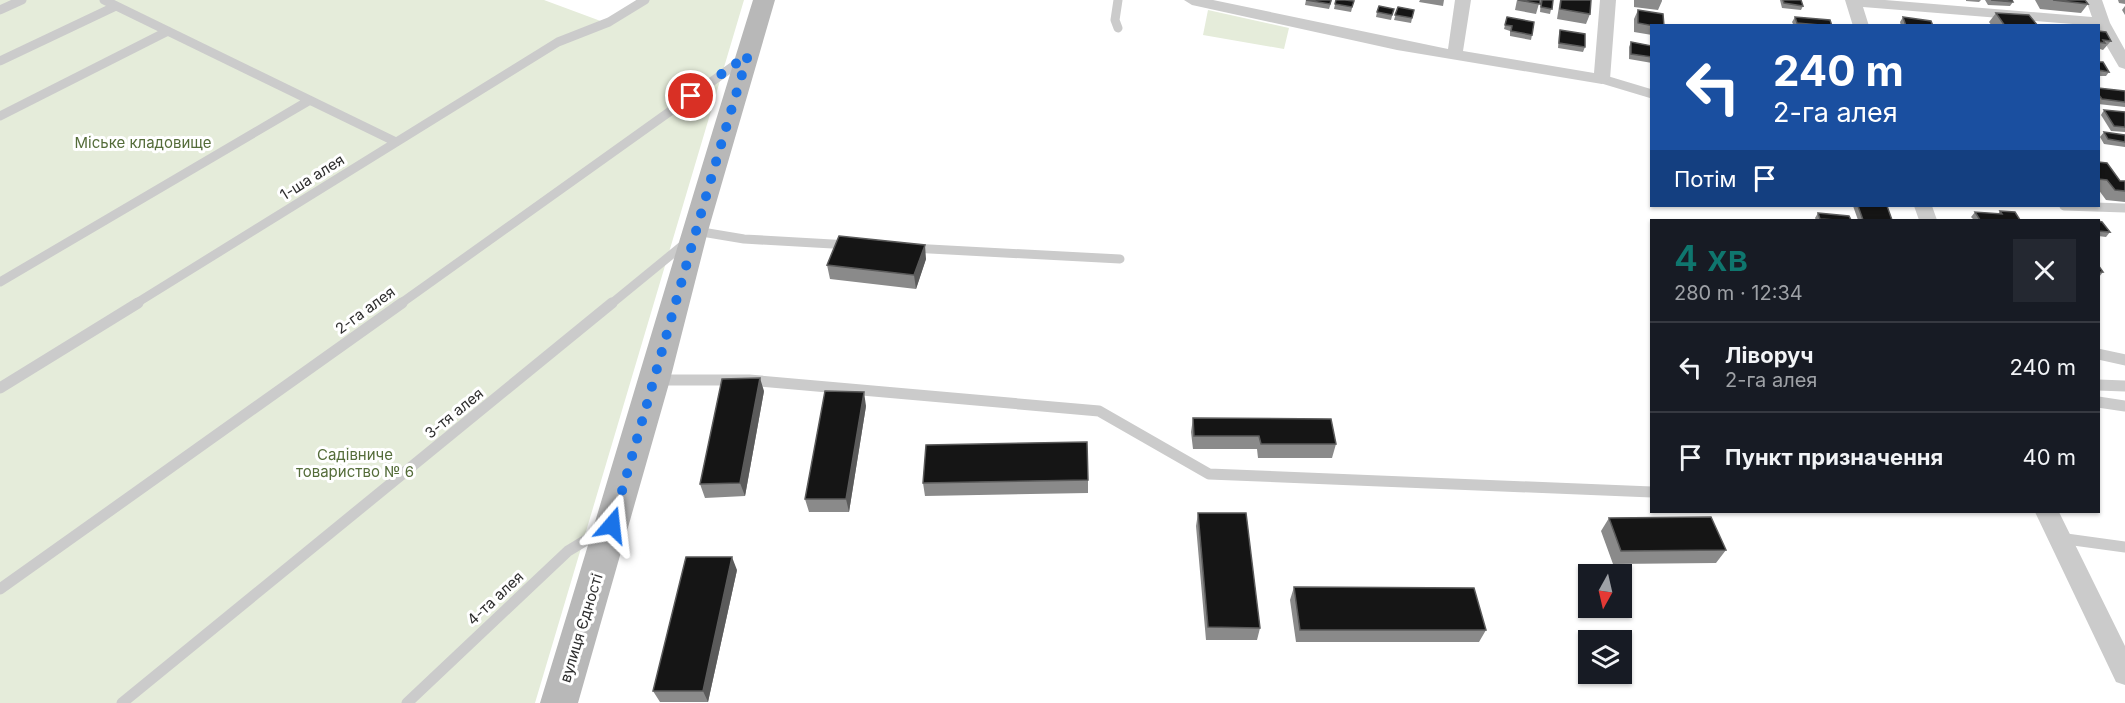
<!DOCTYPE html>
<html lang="uk">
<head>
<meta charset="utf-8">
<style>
  :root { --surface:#171b24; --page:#242831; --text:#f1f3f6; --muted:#9ea1a6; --line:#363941; --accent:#0f766e }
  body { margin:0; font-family:Inter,sans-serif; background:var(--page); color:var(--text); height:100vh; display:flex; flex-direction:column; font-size:22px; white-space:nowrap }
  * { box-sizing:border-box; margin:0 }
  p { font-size:20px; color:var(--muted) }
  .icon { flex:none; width:33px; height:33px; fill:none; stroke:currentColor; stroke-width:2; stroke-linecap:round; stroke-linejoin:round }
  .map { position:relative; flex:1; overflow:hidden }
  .panel { position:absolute; left:1650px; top:219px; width:450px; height:294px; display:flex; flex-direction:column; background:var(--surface); border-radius:0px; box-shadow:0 2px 4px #0004 }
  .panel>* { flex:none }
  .guide { position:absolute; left:1650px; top:24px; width:450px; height:183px; border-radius:0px; box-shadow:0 2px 4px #0004; background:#1a4fa0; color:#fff; overflow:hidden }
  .needle { width:39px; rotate:188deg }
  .buttons { position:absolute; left:1578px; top:564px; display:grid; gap:12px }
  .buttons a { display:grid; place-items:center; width:54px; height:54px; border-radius:0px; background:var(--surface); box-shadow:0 2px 4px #0004; font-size:30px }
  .pin { position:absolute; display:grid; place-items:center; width:51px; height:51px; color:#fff; margin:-26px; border:3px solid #fff; border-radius:50%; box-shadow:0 2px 6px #0007 }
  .me { position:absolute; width:66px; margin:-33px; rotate:17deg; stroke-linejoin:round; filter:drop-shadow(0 0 4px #0008) }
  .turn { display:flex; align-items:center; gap:21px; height:126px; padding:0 24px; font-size:27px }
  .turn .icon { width:78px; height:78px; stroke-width:2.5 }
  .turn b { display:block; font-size:42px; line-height:51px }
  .then { display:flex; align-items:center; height:57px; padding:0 24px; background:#0003; gap:12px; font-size:22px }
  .round { display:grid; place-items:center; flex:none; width:63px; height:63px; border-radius:0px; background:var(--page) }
  .head { display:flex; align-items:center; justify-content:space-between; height:102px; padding:0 24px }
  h1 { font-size:36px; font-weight:600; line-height:45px; color:var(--accent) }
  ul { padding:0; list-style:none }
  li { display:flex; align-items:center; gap:18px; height:90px; padding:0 24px; border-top:2px solid var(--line) }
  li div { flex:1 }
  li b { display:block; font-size:22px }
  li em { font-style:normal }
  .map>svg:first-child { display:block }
</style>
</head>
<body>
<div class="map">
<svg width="2125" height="703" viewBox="0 0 2125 703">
  <rect width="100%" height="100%" fill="#fff"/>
  <!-- green -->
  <path fill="#e5ecda" d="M0 0H544L606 23 642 0H744L535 703H0Z
    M1208 10 1289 28 1284 49 1203 35Z"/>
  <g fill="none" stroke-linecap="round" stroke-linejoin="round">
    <!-- lane-far1 -->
    <path stroke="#cbcbcb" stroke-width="9" d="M104 0 396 142
      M1118 0 1115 20 1118 28
      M0 10 22 0
      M0 61 116 6
      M1602 79 1652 94
      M0 116 168 31
      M2064 206 2125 208
      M696 231 744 239 850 245
      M911 248 1120 259
      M0 282 310 100
      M135 304 558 42 609 22 645 0
      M400 304 742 60
      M611 304 688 241"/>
    <!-- lane -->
    <path stroke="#cbcbcb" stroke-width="11" d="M2098 354 2125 360
      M656 380H749L1099 411 1209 474 1652 492
      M2098 385 2125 386
      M0 388 138 303
      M2098 402 2125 406
      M2059 538 2125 547
      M0 589 402 303
      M122 703 612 303
      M407 703 568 551 601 531"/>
    <!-- street -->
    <path fill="#cbcbcb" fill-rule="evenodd" d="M1184 0H1213L1448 49 1455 0H1471L1463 51 1594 73 1600 0H1616L1610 79 1602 84 1397 50 1192 5Z
      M1845 0H1885L2092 17 2086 0H2102L2110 23 2125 50V69L2119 67 2098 31V26L1863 7 1869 26H1853Z
      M1914 206H1932L1937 220H1919Z
      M2035 512H2059L2125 646V685L2116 682Z"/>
    <!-- secondary -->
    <path fill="#b8b8b8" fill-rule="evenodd" d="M753 0H775L708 231 670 380 578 703H540C612 469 680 234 753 0Z"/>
  </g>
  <!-- wall -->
  <path fill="#8a8a8a" d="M1306 0H1332L1329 9 1305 5Z
    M1336 0 1354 1 1351 12 1334 9Z
    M1420 0H1444L1443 6 1419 2Z
    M1517 0H1540L1536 14 1515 10Z
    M1541 0H1553L1550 14 1540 12Z
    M1560 0H1591L1590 14 1586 24 1557 19Z
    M1634 0H1662V1L1658 10 1634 7Z
    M1780 0H1801L1803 6 1801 10 1782 8Z
    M1966 0H1981L1979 2 1966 1Z
    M1985 0H2012L2013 2 2010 6 1988 5Z
    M2035 0H2085L2088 4 2081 13 2040 9Z
    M2118 0H2125V4L2119 3Z
    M2125 6V15L2122 10Z
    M1398 7 1414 10 1411 23 1394 20Z
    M1394 9 1391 20 1376 17 1377 12Z
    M1638 10 1652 26V35L1634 32V19Z
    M1996 13 2038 26H1992L1989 22Z
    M1507 17 1532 35 1531 40 1510 36V31L1504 29Z
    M1795 17 1832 26H1794L1792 22Z
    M1903 17 1933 26H1901L1900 22Z
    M1560 30 1585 47 1583 52 1558 48 1559 35Z
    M2098 31 2111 41 2103 50 2100 49 2098 52Z
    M1631 42 1652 46V63L1629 59V47Z
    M2098 62 2109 72 2106 76H2098Z
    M2098 88 2125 91V107L2098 104Z
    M2104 110 2125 112V132L2111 131 2101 115Z
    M2104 132 2125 135V147L2104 144 2100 137Z
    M2098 162 2120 181H2125V202L2106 200 2098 189Z
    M1853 206H1887L1892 220H1858Z
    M2000 211 2020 220H1974L1971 217 1975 212 1998 214Z
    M1818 213 1851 220H1816L1815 218Z
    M2098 221 2110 232 2106 237 2098 236Z
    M926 259 916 289 830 279 827 265Z
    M2098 265 2103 272 2099 277H2098Z
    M764 391 745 496 705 498 700 484Z
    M866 406 849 512H809L805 499Z
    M1193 418 1336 444 1332 458H1258L1257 449H1193L1191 432Z
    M1088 480V493L925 496 923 483Z
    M1198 513 1260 628 1257 640H1206L1196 526Z
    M1609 518 1726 550 1716 563 1613 564 1601 531Z
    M737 570 708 702H660L653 691Z
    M1294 587 1486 630 1479 642H1296L1290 600Z"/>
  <!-- shaded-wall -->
  <path fill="#5b5b5b" d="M925 245 926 259 916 289 914 275Z
    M760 378 764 391 745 496 740 483Z
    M864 392 866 406 849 512 846 499Z
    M732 557 737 570 708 702 703 691Z"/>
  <!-- building -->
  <path fill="#151515" stroke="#5b5b5b" stroke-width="1.5" d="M1306 0H1331L1330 4Z
    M1336 0H1345L1354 1 1352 7 1335 4Z
    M1518 0H1540V4Z
    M1542 0H1553L1552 9 1541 7Z
    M1561 0H1591L1590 14 1560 9Z
    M1783 0H1801L1803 6 1784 3Z
    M1991 0H2012L2013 2Z
    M2053 0H2085L2088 4Z
    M1379 6 1394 9 1392 15 1377 12Z
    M1398 7 1414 10 1412 18 1395 15Z
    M1638 10 1663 14 1664 26H1654L1638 23Z
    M1996 13 2029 15 2038 26H2005Z
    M1507 17 1534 22 1532 35 1511 31 1512 26 1505 25Z
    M1795 17 1830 20 1832 26 1797 23Z
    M1903 17 1931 21 1933 26H1906Z
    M1560 30 1585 34V47L1559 43Z
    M2098 31 2106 32 2111 41 2103 40 2105 43 2098 42Z
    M1631 42 1652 46V57L1631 54Z
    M2098 62H2103L2109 72 2098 70Z
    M2098 88 2125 91V102L2102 99 2098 94Z
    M2104 110 2125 112V127L2114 126Z
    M2104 132 2125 135V142L2108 139Z
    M2098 162 2107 163 2120 181H2125V191L2115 190 2107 180 2098 179Z
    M1858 206H1887L1892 220H1863Z
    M2000 211 2015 212 2020 220H1980L1975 212 2002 214Z
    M1818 213 1849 216 1851 220H1836L1820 219Z
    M2098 221 2102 222 2110 232 2098 231Z
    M839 236 925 245 914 275 827 265Z
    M2098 265 2103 272H2098Z
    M760 378 740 483 700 484 722 379Z
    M825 391 864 392 846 499H805Z
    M1193 418 1331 419 1336 444H1261L1259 436H1194Z
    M1087 442 1088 480 923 483 926 445Z
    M1198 513H1246L1260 628 1208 627Z
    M1711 517 1726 550 1621 551 1609 518Z
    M686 557H732L703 691H653Z
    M1294 587 1474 588 1486 630H1300Z"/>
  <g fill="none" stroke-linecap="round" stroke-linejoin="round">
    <!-- route -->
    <path stroke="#1a73e8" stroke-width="10" stroke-dasharray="0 18" d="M612 525C658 369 700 211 748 55L691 96"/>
  </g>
  <g text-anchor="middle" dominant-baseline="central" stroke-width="6" stroke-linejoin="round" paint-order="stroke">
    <!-- park labels -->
    <g font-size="15" fill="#546c39" stroke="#fff">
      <text x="143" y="142">Міське кладовище</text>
      <text x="355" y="454">Садівниче<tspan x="355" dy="17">товариство № 6</tspan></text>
    </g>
    <!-- street labels -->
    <g font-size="15" fill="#2e2e2e" stroke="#fff">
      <text transform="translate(312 177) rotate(-32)">1-ша алея</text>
      <text transform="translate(365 310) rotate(-36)">2-га алея</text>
      <text transform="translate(454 413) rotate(-39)">3-тя алея</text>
      <text transform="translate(495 598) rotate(-43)">4-та алея</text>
      <text transform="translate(581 628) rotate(-73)">вулиця Єдності</text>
    </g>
  </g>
</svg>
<div class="buttons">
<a><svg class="needle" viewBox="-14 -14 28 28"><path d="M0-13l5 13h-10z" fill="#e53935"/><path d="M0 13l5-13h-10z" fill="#9ea1a6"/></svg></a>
<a><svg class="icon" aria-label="layers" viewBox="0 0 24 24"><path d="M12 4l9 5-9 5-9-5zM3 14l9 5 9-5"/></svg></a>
</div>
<div class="pin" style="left:691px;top:96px;background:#d93025"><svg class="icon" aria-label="arrive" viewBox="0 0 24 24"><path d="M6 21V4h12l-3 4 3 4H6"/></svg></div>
<svg class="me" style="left:612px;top:525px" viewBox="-20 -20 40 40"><path d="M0-17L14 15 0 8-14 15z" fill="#1a73e8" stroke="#fff" stroke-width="4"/></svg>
<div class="guide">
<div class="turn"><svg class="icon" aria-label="left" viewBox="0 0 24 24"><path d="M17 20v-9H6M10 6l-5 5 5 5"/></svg><div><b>240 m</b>2-га алея</div></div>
<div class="then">Потім<svg class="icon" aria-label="arrive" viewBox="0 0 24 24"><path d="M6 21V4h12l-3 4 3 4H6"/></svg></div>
</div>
<section class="panel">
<div class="head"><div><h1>4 хв</h1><p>280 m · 12:34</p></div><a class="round"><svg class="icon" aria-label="close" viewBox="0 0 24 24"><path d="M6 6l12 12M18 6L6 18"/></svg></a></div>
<ul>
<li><svg class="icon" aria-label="left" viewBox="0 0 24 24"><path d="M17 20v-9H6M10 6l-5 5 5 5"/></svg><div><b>Ліворуч</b><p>2-га алея</p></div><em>240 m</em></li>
<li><svg class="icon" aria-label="arrive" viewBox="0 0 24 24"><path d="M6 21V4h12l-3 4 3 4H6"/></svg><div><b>Пункт призначення</b></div><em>40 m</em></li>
</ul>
</section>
</div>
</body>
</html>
